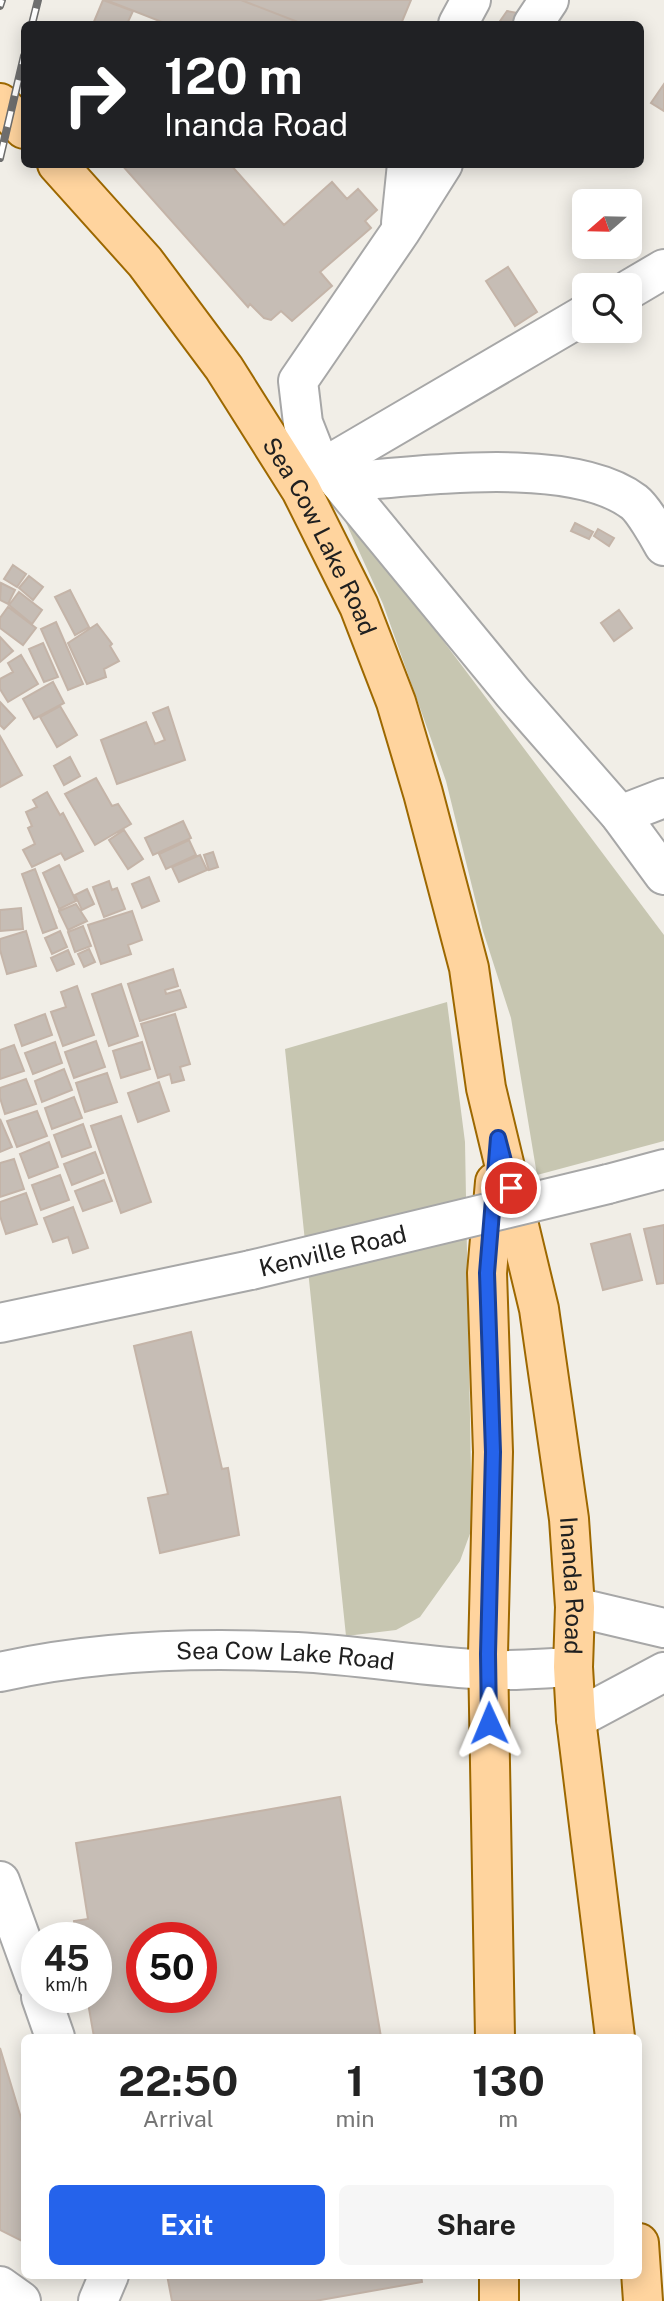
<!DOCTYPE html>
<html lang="en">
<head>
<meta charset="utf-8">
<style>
  :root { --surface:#fff; --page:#f6f6f6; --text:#222; --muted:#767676; --accent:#2563eb }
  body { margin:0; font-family:"Public Sans",sans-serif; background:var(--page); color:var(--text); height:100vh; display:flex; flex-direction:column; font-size:26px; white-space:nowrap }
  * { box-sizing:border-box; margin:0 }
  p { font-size:23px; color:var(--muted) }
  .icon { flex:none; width:38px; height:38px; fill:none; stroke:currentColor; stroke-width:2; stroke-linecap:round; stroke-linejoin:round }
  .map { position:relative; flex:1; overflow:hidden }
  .details { position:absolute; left:21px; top:2034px; width:621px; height:245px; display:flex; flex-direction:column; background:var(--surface); border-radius:10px; box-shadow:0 4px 18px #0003 }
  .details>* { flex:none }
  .top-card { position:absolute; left:21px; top:21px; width:623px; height:147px; border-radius:10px; box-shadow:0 4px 18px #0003; background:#202124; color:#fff; overflow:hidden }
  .needle { width:46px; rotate:250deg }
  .buttons { position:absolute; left:572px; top:189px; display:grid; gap:14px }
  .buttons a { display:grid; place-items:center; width:70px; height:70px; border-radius:10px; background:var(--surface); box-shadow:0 4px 18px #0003; font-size:35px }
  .speed { position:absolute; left:21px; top:1922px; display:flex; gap:14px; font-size:35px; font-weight:700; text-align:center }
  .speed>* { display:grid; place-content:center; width:91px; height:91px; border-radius:50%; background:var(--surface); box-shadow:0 4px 18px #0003; line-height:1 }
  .speed small { font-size:18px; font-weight:400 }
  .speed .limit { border:10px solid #d22; background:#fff; color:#111 }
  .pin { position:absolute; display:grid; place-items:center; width:60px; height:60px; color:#fff; margin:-30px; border:4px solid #fff; border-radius:50%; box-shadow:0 2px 7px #0007 }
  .me { position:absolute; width:77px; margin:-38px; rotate:359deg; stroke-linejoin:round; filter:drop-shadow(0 0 5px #0008) }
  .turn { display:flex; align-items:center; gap:24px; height:147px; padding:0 28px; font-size:32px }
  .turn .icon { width:91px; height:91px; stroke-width:2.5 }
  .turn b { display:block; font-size:49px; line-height:60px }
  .eta { display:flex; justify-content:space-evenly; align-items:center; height:119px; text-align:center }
  .eta b { font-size:42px; font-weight:700; line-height:49px }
  .action { display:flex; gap:14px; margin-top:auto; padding:14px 28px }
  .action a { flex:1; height:80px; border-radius:10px; background:var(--accent); color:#fff; font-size:28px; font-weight:700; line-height:80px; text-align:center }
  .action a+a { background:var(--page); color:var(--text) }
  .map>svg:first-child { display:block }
</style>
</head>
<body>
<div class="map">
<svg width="664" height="2301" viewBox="0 0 664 2301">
  <rect width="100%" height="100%" fill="#f1eee7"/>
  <!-- construction -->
  <path fill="#c7c6b1" d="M333 494 664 935V1141L537 1175 511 1018 483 931 446 781 383 604Z
    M447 1002 465 1142 472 1528 460 1561 420 1617 396 1630 346 1636 285 1049Z"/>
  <!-- building -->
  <path fill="#c6bdb5" stroke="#c4b4a8" stroke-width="2" fill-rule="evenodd" d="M103 0 133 11 127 24H93Z
    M106 0H241L303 24H167Z
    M241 0H411L401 24H303Z
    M507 11 533 16 528 24H498Z
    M664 84V111L651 103Z
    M121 164H230L284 225 332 182 347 199 358 189 377 210 365 221 371 228 320 272 332 286 292 321 281 311 271 320 264 318 250 304 248 307Z
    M508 267 537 312 515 326 486 281Z
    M575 523 593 532 589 539 571 531Z
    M598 529 614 538 609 546 594 536Z
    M13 565 26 574 17 587 4 579Z
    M29 576 43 587 33 600 19 588Z
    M1 583 15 590 8 604 0 600Z
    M70 590 89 627 75 635 55 597Z
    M19 592 42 610 32 624 9 605Z
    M8 607 36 628 23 645 0 628V618Z
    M619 610 632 628 614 641 601 623Z
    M56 622 83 684 68 690 41 629Z
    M97 624 112 644 110 646 119 661 104 669 106 677 87 684 68 643Z
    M0 637 13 651 0 662Z
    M43 643 58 677 44 682 29 649Z
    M21 655 38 684 8 702 0 689V679L13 672 8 663Z
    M53 682 64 703 34 719 23 699Z
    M0 702 15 718 4 729 0 725Z
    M60 706 77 735 57 747 40 717Z
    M168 707 185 760 117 784 101 740 146 722 155 744 165 740 153 713Z
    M0 736 22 775 0 787Z
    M70 757 80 776 64 785 54 766Z
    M96 778 112 806 118 804 131 824 95 845 65 794Z
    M47 792 60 815 63 813 83 851 65 860 61 853 32 867 23 850 35 844 28 828 32 826 26 812 37 807 33 800Z
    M183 821 191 838 153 855 145 838Z
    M124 830 143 859 128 869 109 840Z
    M189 840 196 855 166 869 159 854Z
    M213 852 218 867 209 870 204 855Z
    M200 855 207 870 179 882 172 867Z
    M59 865 76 901 59 909 43 873Z
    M35 869 57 928 43 933 22 874Z
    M149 877 159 901 142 908 132 884Z
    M109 881 112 890 117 888 125 909 104 917 93 887Z
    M87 889 94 904 82 910 75 895Z
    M76 904 87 921 68 930 59 911Z
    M21 908 23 929 0 931V910Z
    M132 911 142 940 128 945 131 954 101 964 88 925Z
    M83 926 91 946 75 952 68 932Z
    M26 931 36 966 7 974 0 950V939Z
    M60 931 67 947 52 954 45 938Z
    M89 949 95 962 84 967 78 954Z
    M68 950 74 964 57 971 51 958Z
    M173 969 178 986 165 990 166 994 180 990 186 1007 140 1021 128 984Z
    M121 984 138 1036 109 1046 92 994Z
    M77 986 94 1035 63 1046 51 1012 66 1007 61 992Z
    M45 1014 52 1035 22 1046 15 1025Z
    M175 1014 190 1064 180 1067 184 1080 172 1083 170 1074 158 1078 141 1024Z
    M96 1041 105 1067 74 1078 65 1052Z
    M55 1042 62 1063 33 1074 25 1053Z
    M142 1042 150 1069 121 1078 113 1051Z
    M14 1045 24 1071 0 1079V1050Z
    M64 1069 72 1090 42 1102 35 1081Z
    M107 1073 117 1102 85 1112 76 1083Z
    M26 1079 36 1104 5 1114 0 1098V1088Z
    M159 1082 169 1111 138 1122 128 1093Z
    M74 1097 82 1118 52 1129 45 1108Z
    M37 1111 47 1136 17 1147 7 1121Z
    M121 1116 151 1202 121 1213 91 1126Z
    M0 1119 12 1147 0 1152Z
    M83 1124 91 1147 62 1157 54 1135Z
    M49 1142 58 1167 29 1178 20 1154Z
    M95 1152 103 1173 72 1185 64 1164Z
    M14 1159 24 1189 0 1197V1163Z
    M60 1175 69 1200 41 1210 32 1185Z
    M104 1180 112 1201 83 1211 75 1191Z
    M26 1193 37 1224 6 1234 0 1216V1202Z
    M73 1207 88 1248 73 1253 68 1237 53 1242 44 1218Z
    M664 1225V1283L657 1284 644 1229Z
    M630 1234 642 1280 603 1290 591 1244Z
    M191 1332 222 1469 228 1468 239 1535 160 1553 148 1498 168 1494 134 1346Z
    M340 1797 381 2037H94L87 1997H96V1937H76L74 1921 88 1919 76 1843ZM142 1937H201V1997H142Z
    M0 2048 24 2128V2242L0 2230Z
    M167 2275H421L422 2282 315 2301H172Z"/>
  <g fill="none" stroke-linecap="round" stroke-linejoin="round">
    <!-- minor casing -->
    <g stroke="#a7a7a7" stroke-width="42">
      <g id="minor">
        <path d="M458 24 471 0"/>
        <path d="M533 24 549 0"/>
        <path d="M443 164 400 232 298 381 303 423 314 451 513 693 620 815 664 875"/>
        <path d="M401 223 407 164"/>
        <path d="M630 289 664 269"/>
        <path d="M326 466 584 315"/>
        <path d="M340 482C416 477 571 454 634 502 643 509 658 535 664 546"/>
        <path d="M620 815 664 798"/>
        <path d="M608 1184 664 1169"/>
        <path d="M0 1323 251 1270"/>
        <path d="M575 1607 664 1628"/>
        <path id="s1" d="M0 1672C97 1650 198 1647 297 1652 360 1655 424 1667 488 1670 516 1671 545 1668 573 1667"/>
        <path d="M576 1719 664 1672"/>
        <path d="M0 1881 37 1983"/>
        <path d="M41 1997 55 2037"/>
        <path d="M0 2286 21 2301"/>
        <path d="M98 2301 109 2275"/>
      </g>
    </g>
    <!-- major casing -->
    <g stroke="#9d6800" stroke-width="42">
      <g id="major">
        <path d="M0 103 24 129"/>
        <path id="s2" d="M57 164 145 262 224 368 301 490 359 606 396 702 423 793 469 968 486 1088 539 1309 569 1519 575 1607 573 1667 576 1719 615 2037"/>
        <path d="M495 1182 487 1273 493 1452 488 1654 495 2037"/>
        <path d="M639 2243 643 2301"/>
        <path d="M499 2275V2301"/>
      </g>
    </g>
    <!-- minor -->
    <use href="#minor" stroke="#fff" stroke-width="38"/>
    <!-- major -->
    <use href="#major" stroke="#ffd49e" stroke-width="38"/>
    <!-- rail casing -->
    <g stroke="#6e6e6e" stroke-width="8">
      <path id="rail" d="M0 6 2 0
        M32 24 38 0
        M0 158 24 56"/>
    </g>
    <!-- rail -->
    <use href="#rail" stroke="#fff" stroke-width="5" stroke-dasharray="16" stroke-linecap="butt"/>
    <!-- minor-bridge casing -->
    <g stroke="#a7a7a7" stroke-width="42" stroke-linecap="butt">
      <g id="minor-bridge">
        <path id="s3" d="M251 1270 608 1184"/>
      </g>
    </g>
    <!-- minor-bridge -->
    <use href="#minor-bridge" stroke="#fff" stroke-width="38"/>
  </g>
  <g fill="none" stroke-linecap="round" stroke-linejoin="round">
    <!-- route casing -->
    <g stroke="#184099" stroke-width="18">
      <path id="route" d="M489 1723 488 1654 493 1452 487 1273 498 1138 511 1188"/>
    </g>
    <!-- route -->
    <use href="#route" stroke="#2563eb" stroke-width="12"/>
  </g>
  <g text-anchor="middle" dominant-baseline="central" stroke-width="5" stroke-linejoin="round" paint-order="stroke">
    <!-- street labels -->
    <g font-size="24" fill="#202020" stroke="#fff">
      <text stroke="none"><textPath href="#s2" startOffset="458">Sea Cow Lake Road</textPath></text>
      <text stroke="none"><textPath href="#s3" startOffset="84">Kenville Road</textPath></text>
      <text stroke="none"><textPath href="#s2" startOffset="1544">Inanda Road</textPath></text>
      <text stroke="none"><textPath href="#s1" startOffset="287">Sea Cow Lake Road</textPath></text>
    </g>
  </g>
</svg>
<div class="buttons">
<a><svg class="needle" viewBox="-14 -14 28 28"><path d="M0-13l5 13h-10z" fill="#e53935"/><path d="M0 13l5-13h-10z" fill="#767676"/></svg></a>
<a><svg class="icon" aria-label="search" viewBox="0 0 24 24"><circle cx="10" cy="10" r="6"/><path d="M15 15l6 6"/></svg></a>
</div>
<div class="speed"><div>45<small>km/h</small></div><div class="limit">50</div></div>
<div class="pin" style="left:511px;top:1188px;background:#d93025"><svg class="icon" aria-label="arrive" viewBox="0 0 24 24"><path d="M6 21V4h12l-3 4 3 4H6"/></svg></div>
<svg class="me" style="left:489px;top:1723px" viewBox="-20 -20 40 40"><path d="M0-17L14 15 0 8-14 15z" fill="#2563eb" stroke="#fff" stroke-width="4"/></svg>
<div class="top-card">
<div class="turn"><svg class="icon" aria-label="right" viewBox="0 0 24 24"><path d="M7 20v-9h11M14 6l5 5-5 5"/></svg><div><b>120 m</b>Inanda Road</div></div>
</div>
<section class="details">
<div class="eta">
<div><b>22:50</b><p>Arrival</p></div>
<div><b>1</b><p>min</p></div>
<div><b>130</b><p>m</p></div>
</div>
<div class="action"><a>Exit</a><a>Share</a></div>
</section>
</div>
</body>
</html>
